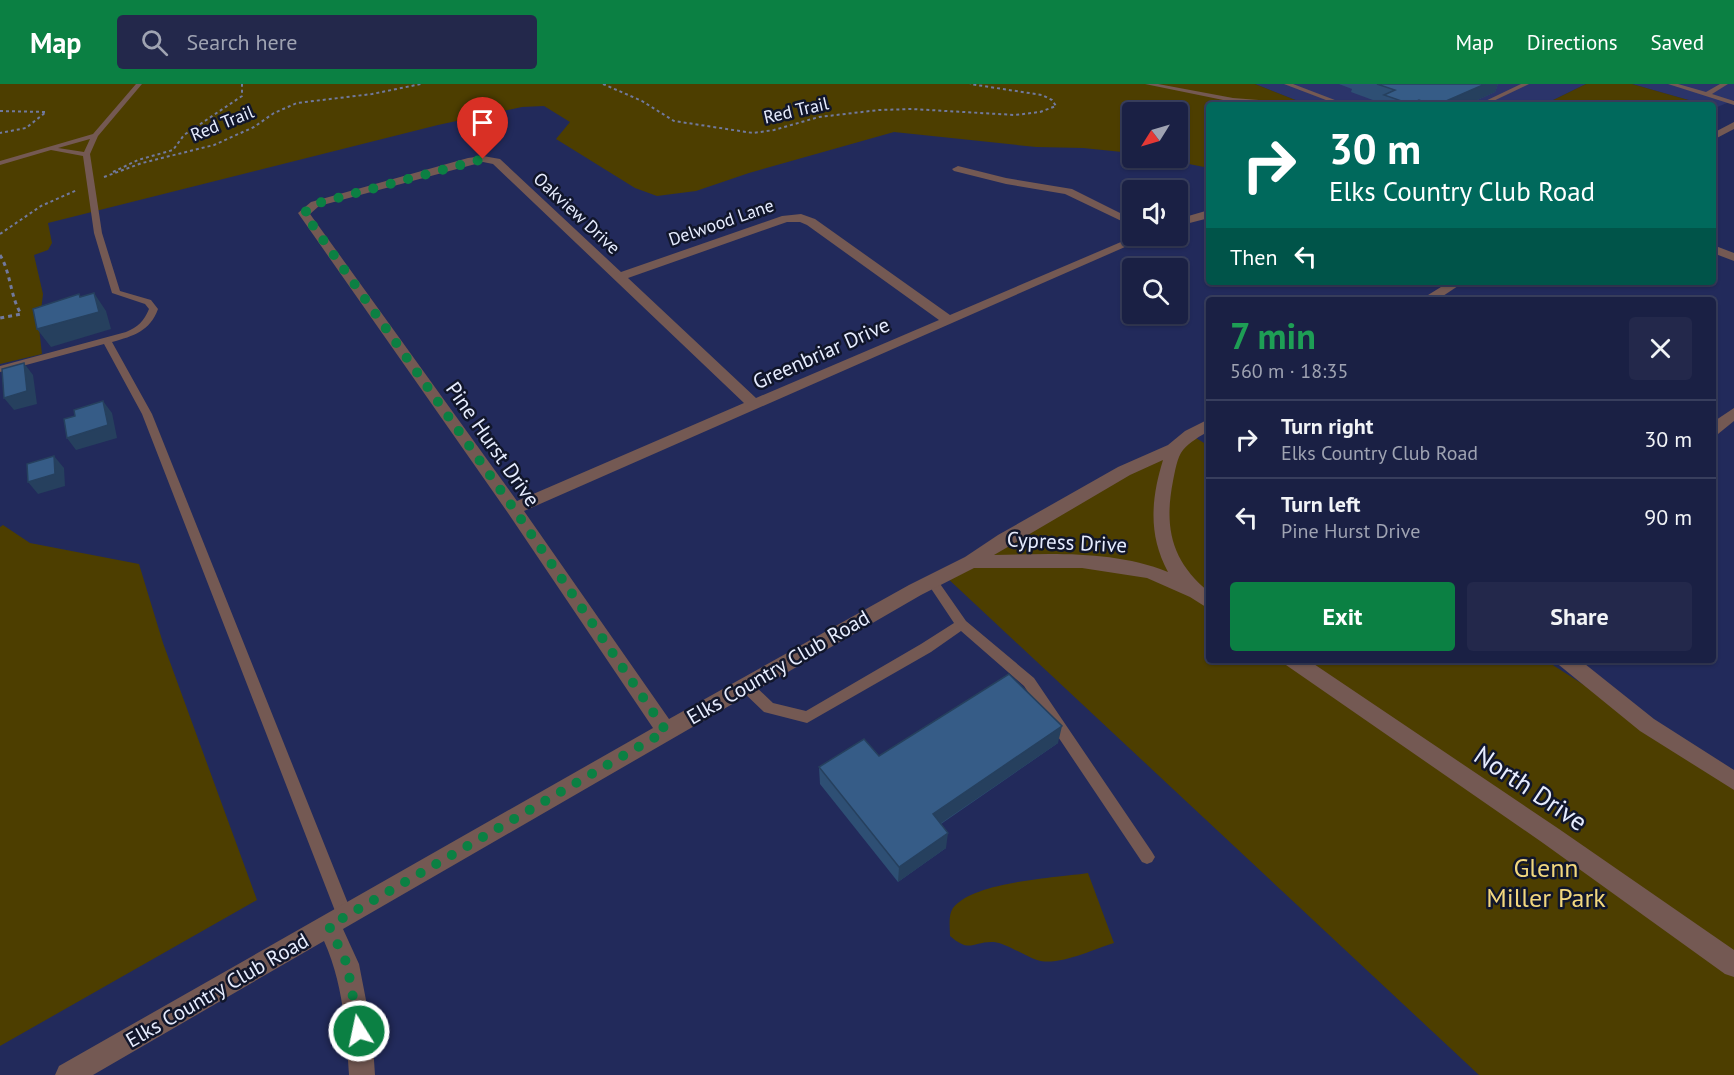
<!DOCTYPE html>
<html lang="en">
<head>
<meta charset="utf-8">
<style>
  :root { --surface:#1a2044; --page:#23284b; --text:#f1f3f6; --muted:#9fa3b2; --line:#383e5d; --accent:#0b8043 }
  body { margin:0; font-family:"PT Sans",sans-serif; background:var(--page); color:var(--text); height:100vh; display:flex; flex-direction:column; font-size:22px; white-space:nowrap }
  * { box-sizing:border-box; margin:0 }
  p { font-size:20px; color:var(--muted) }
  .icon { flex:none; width:33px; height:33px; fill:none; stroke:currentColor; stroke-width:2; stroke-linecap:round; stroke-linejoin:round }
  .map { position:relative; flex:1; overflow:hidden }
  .details { position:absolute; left:1206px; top:213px; width:510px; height:366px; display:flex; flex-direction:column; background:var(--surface); border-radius:6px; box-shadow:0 2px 4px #0004,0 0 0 2px var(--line) }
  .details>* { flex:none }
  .banner { position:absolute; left:1206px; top:18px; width:510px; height:183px; border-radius:6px; box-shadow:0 2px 4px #0004,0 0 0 2px var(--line); background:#00695c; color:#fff; overflow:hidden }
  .needle { width:39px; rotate:233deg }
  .controls { position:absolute; left:1122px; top:18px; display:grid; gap:12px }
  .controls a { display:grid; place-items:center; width:66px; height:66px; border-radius:6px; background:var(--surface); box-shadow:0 2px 4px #0004,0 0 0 2px var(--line); font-size:30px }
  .pin { position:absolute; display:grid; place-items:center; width:51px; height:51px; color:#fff; margin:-62px -26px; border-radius:50% 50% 50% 0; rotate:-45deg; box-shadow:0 0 6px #0007 }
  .pin .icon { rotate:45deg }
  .me { position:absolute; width:66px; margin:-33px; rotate:350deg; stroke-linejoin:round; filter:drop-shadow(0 0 4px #0008) }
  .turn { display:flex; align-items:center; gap:21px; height:126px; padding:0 24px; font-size:27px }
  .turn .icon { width:78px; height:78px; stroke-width:2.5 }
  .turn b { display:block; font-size:42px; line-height:51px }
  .then { display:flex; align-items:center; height:57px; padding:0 24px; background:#0003; gap:12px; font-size:22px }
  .round { display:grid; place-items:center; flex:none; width:63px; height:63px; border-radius:6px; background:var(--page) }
  .headline { display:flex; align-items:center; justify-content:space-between; height:102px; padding:0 24px }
  h1 { font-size:36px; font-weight:700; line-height:45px; color:#1e9e55 }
  .primary-button { display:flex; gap:12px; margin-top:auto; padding:12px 24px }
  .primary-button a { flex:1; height:69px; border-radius:6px; background:var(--accent); color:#fff; font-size:24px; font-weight:700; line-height:69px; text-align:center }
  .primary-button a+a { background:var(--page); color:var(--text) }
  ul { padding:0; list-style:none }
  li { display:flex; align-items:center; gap:18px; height:78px; padding:0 24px; border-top:2px solid var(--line) }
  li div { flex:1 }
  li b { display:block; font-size:22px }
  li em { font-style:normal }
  header { display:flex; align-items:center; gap:36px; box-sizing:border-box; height:84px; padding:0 30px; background:var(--accent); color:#fff }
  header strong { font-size:28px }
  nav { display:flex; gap:33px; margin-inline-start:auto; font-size:21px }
  .search { width:420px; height:54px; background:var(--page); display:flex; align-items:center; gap:15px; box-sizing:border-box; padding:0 21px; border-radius:6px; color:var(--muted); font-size:22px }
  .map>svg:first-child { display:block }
</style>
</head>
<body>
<header>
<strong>Map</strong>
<div class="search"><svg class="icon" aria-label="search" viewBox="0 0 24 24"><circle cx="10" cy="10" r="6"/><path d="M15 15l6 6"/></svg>Search here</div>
<nav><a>Map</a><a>Directions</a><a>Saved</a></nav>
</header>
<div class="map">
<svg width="1734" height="991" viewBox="0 0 1734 991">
  <rect width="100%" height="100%" fill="#222a5b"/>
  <!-- built -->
  <path fill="#2b346a" d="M1255 0H1586L1543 21H1308Z
    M1632 0H1734V16L1715 24 1713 21H1706Z"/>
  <!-- green -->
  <path fill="#4d3e00" d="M0 0H1255L1308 21H1209V84L1159 74H1178V28H1132V69L1083 64 1036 63 894 48 749 89 696 107 657 112 635 104 556 55 570 38 544 22 522 23 438 41 48 139 52 159 48 166 34 171 43 210 39 244 42 270 0 280Z
    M1586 0H1632L1706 21H1543Z
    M1191 351 1209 362V576H1545L1734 697V991H1479L944 491Z
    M3 441 30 459 139 480 163 559 257 816 0 962V443Z
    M1088 789 1114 859C1094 865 1057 883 1037 876 1025 872 1005 859 994 858 972 857 971 870 950 852 950 843 948 831 953 824 974 797 1056 794 1088 789Z"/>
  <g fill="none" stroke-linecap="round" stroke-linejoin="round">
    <!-- path-far1 -->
    <path stroke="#71799d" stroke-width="2" stroke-dasharray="3 3" stroke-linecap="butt" d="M603 0 642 17 674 37 753 49 774 46 819 33 879 26 912 25 1015 31 1040 28 1056 22 1052 16 1042 11 970 0
      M0 27 46 28 26 44 0 49
      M113 88 138 76 173 66 184 51 242 12V0
      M104 93 142 79 214 61 254 43 274 29 297 19 372 10 421 0
      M0 150 41 122 77 106"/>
    <!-- path -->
    <path stroke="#71799d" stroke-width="3" stroke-dasharray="4 4" stroke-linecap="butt" d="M0 171C11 189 10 212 21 230L0 234"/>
    <!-- lane -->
    <path fill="#745953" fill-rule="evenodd" d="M136 0H142L98 52 90 70 102 149 120 207 151 216 158 225C150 247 134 252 112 258L152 330 353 832 351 837 345 840 339 837 337 832 142 330 104 260 0 288V282L126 248C138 243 144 237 149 225L145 220 112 209 94 149 83 72 51 66 0 81V77L93 50ZM90 55 84 68 58 64Z
      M1145 0H1158L1233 14 1298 19 1301 21 1233 18Z
      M1284 0H1293L1348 21H1339Z
      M1521 0H1529L1485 21H1477Z
      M1668 0H1678L1706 8 1720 0H1728L1712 10 1734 17V21Z
      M932 493 936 494 966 537 1034 594 1152 768 1155 773 1152 778 1147 780 1142 778 1024 602 961 547 931 568 807 639 764 628 741 606 739 602 741 598 746 597 751 598 773 619 806 627 921 560 954 539 926 497Z"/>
    <!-- street -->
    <path fill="#745953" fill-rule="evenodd" d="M1734 38V45L1713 56V49Z
      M483 72 500 75 621 188 782 132 801 130 815 135 950 231 1135 152H1150L524 427 669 635 909 501 965 473 998 451 1118 383 1168 361 1185 347 1209 335V347C1200 352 1190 358 1183 366 1177 373 1175 388 1173 397 1164 443 1171 477 1209 508V525L1190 513 1147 494 1082 484H974L921 511 343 845 359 880 372 947 375 991H349C346 945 343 899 324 857L93 991H55L59 982 653 644 508 429 298 129 311 118 468 74ZM483 78 493 80 744 319 517 417 310 130 319 122ZM787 138H800L807 141 939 236 756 314 628 194ZM1163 376C1151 415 1148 451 1168 488 1113 466 1051 470 994 471L1130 391Z
      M958 82 1006 94 1072 105 1132 135V142L1065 110 1006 100 954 87 952 85Z
      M1209 126V134L1178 142V135Z
      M1713 161 1734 169V177L1713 169Z
      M1449 198H1464L1437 216H1420Z
      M1734 324V337L1718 350 1713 351V338Z
      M1283 576H1308L1559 745 1734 866V893L1725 890 1543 759 1286 581Z
      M1556 576H1580L1654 635 1734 686V706L1640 647 1559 581Z"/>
  </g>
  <!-- wall -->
  <path fill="#2e4f74" d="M1339 0H1498L1495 8 1466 21H1380L1381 19 1351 8 1352 5Z
    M1058 659 941 740 946 764 898 798 820 700 819 683 879 672Z"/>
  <!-- shaded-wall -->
  <path fill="#26405e" d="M1485 0H1498L1495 8 1466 21H1437Z
    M1419 16 1417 21H1409L1410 20Z
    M94 209 106 227 111 245 51 263 37 245 80 213 79 210 91 228Z
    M24 279 33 291 37 320 14 326 4 314Z
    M103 317 112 329 117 354 76 366 67 354Z
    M54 372 64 384 65 402 38 410 28 398Z
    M1062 642 1058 659 931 746 933 730Z
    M948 749 946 764 898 798 899 783Z"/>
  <!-- building -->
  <path fill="#365c87" stroke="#26405e" stroke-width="1.5" d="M1377 0H1485L1437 21H1432L1419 16 1410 20 1384 11 1395 6Z
    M94 209 99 228 37 245 33 225 79 210 80 213Z
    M24 279 27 307 4 314 2 285Z
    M103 317 108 341 67 354 64 335 75 332 74 326Z
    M54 372 55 390 28 398 27 380Z
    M1009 590 1062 642 933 730 948 749 899 783 819 683 864 655 879 672Z"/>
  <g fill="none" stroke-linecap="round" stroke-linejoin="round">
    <!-- route -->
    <path stroke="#0b8043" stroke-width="10" stroke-dasharray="0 18" d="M359 947 347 880 329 842 666 647 514 425 304 129 315 120 483 75"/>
  </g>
  <g text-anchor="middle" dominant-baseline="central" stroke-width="5" stroke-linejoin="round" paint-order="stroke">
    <!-- far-street labels -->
    <g font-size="18" fill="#e6ecfe" stroke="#11162b">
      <text transform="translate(796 26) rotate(-13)">Red Trail</text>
      <text transform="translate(222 39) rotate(-22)">Red Trail</text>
      <text transform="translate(577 129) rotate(43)">Oakview Drive</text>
      <text transform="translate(721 138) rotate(-19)">Delwood Lane</text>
    </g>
    <!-- street labels -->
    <g font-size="21" fill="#e6ecfe" stroke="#11162b">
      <text transform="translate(821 269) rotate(-24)">Greenbriar Drive</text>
      <text transform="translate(493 360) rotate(55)">Pine Hurst Drive</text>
      <text transform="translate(1067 458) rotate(3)">Cypress Drive</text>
      <text transform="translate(778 583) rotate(-30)">Elks Country Club Road</text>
      <text transform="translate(217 906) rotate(-30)">Elks Country Club Road</text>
    </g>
    <!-- near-street labels -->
    <g font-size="26" fill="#e6ecfe" stroke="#11162b">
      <text transform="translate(1531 704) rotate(34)">North Drive</text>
    </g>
    <!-- near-park labels -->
    <g font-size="26" fill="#f2d77e" stroke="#11162b">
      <text x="1546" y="783">Glenn<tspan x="1546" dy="30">Miller Park</tspan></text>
    </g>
  </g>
</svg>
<div class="controls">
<a><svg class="needle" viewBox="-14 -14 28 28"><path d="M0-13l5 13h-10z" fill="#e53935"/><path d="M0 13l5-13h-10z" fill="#9fa3b2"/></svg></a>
<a><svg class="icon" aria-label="sound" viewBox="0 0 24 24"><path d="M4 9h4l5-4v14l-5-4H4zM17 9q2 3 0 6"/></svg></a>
<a><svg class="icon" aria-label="search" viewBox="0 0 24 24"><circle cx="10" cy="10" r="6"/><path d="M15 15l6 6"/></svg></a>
</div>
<div class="pin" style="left:483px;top:75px;background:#d93025"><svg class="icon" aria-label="arrive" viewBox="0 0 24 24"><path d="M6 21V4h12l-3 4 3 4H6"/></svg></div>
<svg class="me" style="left:359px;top:947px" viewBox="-20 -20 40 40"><circle r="17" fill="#0b8043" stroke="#fff" stroke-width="3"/><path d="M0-11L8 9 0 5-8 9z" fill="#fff"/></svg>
<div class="banner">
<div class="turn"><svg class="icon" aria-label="right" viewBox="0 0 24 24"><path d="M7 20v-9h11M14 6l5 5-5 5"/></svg><div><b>30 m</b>Elks Country Club Road</div></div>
<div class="then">Then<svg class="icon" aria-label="left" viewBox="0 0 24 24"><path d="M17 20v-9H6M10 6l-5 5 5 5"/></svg></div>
</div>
<section class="details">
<div class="headline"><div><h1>7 min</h1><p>560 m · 18:35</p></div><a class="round"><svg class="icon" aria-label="close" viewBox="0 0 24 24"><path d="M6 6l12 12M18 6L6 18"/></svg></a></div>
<ul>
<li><svg class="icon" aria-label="right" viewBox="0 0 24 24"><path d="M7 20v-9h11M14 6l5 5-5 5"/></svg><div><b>Turn right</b><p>Elks Country Club Road</p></div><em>30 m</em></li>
<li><svg class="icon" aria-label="left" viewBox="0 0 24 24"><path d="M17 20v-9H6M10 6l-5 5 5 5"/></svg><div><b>Turn left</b><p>Pine Hurst Drive</p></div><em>90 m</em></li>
</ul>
<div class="primary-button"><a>Exit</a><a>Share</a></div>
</section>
</div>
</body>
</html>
